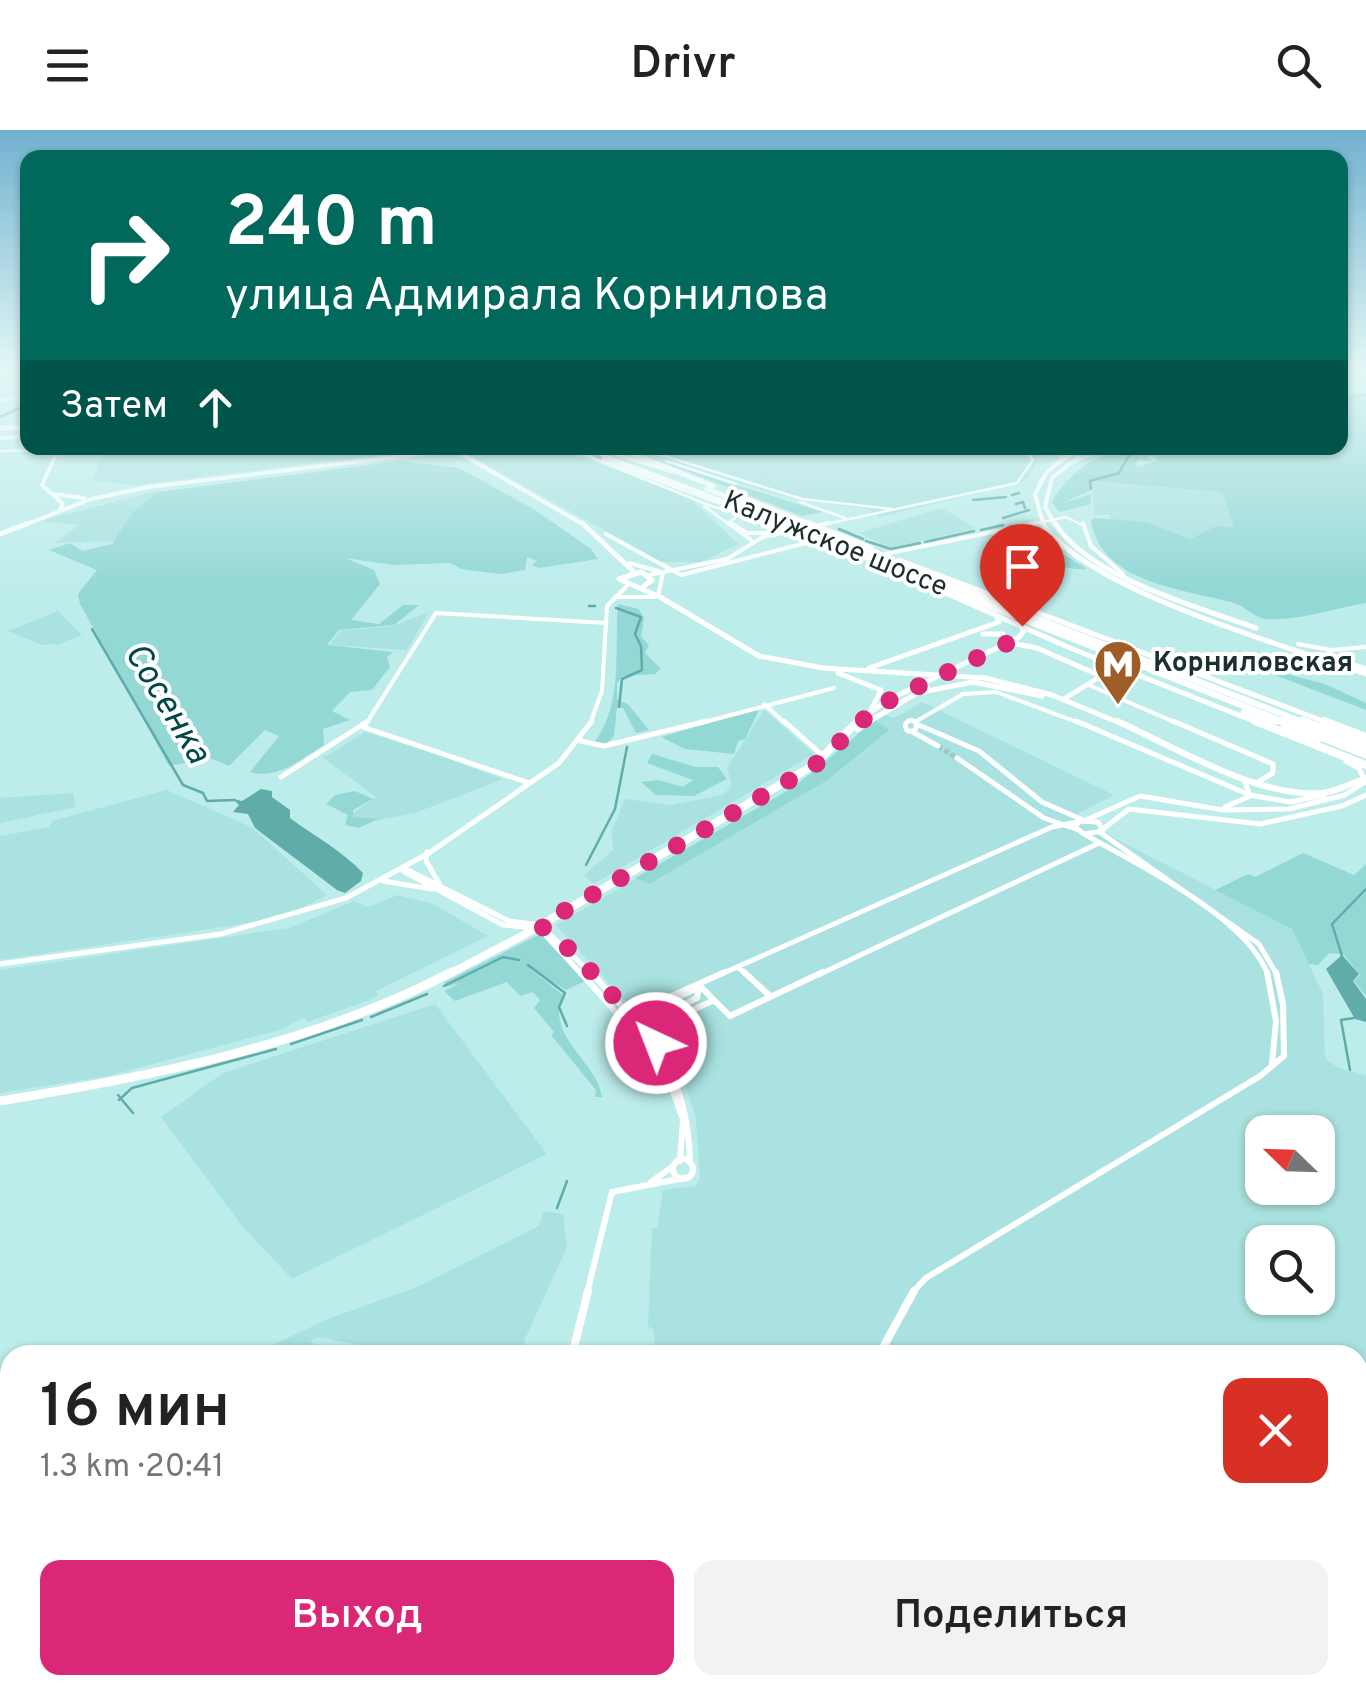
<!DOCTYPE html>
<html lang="ru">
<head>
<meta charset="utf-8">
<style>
  :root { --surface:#fff; --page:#f2f2f2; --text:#222; --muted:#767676; --accent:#db2777 }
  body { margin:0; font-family:Overpass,sans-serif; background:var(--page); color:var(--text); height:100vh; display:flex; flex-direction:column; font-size:38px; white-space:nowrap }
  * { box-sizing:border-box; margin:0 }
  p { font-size:32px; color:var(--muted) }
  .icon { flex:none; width:55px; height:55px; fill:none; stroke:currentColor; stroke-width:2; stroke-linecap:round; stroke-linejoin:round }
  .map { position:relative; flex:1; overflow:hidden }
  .sheet { position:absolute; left:0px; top:1215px; width:1368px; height:350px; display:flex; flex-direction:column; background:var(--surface); border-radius:30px 30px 0 0; box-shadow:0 2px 8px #0004 }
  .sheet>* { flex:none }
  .hud { position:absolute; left:20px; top:20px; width:1328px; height:305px; border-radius:20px; box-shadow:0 2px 8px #0004; background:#00695c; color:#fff; overflow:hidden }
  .needle { width:65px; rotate:293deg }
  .controls { position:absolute; left:1245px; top:985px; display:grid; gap:20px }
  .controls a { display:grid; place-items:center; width:90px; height:90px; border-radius:20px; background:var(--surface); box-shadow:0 2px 8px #0004; font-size:50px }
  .pin { position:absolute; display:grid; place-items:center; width:85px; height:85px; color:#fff; margin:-102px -42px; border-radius:50% 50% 50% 0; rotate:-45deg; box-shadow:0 0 10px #0007 }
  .pin .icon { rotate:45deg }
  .me { position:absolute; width:110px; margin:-55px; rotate:317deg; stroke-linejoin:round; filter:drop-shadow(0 0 8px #0008) }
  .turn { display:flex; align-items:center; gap:35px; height:210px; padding:0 40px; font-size:45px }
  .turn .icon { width:130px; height:130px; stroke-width:2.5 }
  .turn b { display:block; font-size:70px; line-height:85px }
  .then { display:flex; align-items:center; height:95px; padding:0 40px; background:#0003; gap:20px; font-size:38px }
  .round { display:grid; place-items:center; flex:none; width:105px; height:105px; border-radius:20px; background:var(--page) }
  .head { display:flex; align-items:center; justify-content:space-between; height:170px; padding:0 40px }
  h1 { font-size:60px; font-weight:600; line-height:75px }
  .button { display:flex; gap:20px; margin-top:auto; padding:20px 40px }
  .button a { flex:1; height:115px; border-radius:20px; background:var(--accent); color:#fff; font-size:40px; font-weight:600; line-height:115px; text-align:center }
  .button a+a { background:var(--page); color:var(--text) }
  header { display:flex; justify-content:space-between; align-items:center; height:130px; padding:0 40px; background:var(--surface); font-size:45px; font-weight:600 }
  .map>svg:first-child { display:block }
</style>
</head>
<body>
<header><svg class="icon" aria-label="menu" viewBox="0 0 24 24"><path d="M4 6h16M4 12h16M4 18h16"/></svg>Drivr<svg class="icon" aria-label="search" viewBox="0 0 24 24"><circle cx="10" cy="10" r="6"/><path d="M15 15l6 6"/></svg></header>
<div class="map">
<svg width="1366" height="1565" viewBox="0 0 1366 1565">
  <rect width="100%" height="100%" fill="#bdedeb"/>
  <!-- built -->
  <path fill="#a9e2e0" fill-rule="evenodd" d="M105 318H397L395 323 133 355 92 350Z
    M457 318H558L690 368 738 414 701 432H661Z
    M658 318H1044L1026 351 880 387 869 379 798 370 740 354 666 329Z
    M1091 351 1223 362 1235 397 1216 396 1190 409 1147 392 1111 390 1109 385H1095Z
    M160 360 133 382 115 411 55 413 79 395 40 391Z
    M942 378 976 398 891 418 859 403Z
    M58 481 82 505 60 514 42 515 8 501Z
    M429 482 407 520 330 515 340 501 393 496Z
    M922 572 1114 665 1077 684 1118 710 1292 799 1323 864 1325 928 1338 938 1366 945V1288L1358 1290V1225H655L654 1200 648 1196 652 1098H657L663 1060 695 1056 700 1050 696 989 681 942 667 917 556 795 794 657 838 626 881 584 895 588ZM1262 1002H1318V1058H1262ZM1262 1112H1318V1168H1262Z
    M764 580 814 624 597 752 592 753 584 745 613 720 612 700 625 669 672 675 723 665 732 655 727 638Z
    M365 602 432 623 503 649 415 683 372 691 345 689 376 667 323 628Z
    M167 660 253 698 327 765 294 782 243 794 0 830V706L50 697 52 691Z
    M73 663 76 677 0 693V668Z
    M398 765 433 774 488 806 376 861 378 865 370 870 307 892 304 887 283 899 108 946 0 963V840L289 798 354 771 368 777Z
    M435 874 547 1024 292 1149 242 1096 161 987 223 943Z
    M544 1081 563 1084 567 1117 524 1211 526 1225H388L381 1219 318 1207 310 1211 327 1225H251L328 1189 417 1157 539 1096Z
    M10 1371V1555H482L468 1565H0V1377Z
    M497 1555H695L682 1565H504Z
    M776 1555H1092L1093 1565H787Z"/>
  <!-- green -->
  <path fill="#94d8d6" d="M1366 263V473C1336 478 1298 491 1267 489 1256 489 1245 476 1234 473 1185 459 1100 454 1091 390L1095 388 1147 392 1190 409 1216 396 1234 397 1222 362 1092 351 1091 360 1060 374 1091 364V374L1059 382 1052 372C1069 340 1113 310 1149 320L1147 328 1153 331 1139 330 1134 335 1139 337 1157 331 1151 318H1340V278L1350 276 1340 268Z
    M655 329 823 382 802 386Z
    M400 331 459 338 535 380 591 419 598 429 539 438 532 435 537 431 527 427 525 440 500 444 461 439 450 433 394 435 345 428 374 440 380 454 351 490 379 494 403 475H419L394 495 339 500 327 515 393 522 387 527 390 537 372 560 350 562 332 581 350 590 323 599 324 615C301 629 278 650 250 642L279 606 265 600 229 636 210 628 169 636 80 474 78 464 97 440 49 420 70 413 82 421 112 414 133 382 158 362Z
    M1025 398 1035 400 1038 408 1087 439C1056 442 1024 418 998 403Z
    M618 474 639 479 644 488 641 507 649 515 645 523 661 539 655 544 623 546 617 553V570L628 574 649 600 636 603 623 578 617 577 614 606 606 614 594 613C624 573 614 521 618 474Z
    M1238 531 1325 554 1366 573V580Z
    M760 578 745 609 738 611 734 624 685 619 661 607Z
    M873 589 889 600 826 651 649 754 635 748 794 657 856 606 822 639Z
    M652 624 696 637H718L727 649 694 666 656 665 641 652 659 650 683 657 693 650 647 633Z
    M355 661 373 669 353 680V687L378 689 359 698 345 695 348 685 326 674 335 665Z
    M1303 723 1354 745 1366 734V866L1354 851 1360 845 1343 824 1329 823 1318 835 1309 834 1292 799 1215 760 1248 744 1255 747Z
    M540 804 585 851 566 860 529 838 563 865C545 908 597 930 602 967H595L596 960 551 905 554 902 534 878 540 870 533 862 520 866 507 852 455 871 444 861 460 853 445 857V852Z"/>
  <!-- water -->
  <path fill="#60acaa" d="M261 659 272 661V667L290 680V688C316 707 341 720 363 743L361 751 345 763 337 760 255 698 248 684 233 682 239 675 233 669 242 671Z
    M1342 825 1359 844 1353 851 1366 869V892L1355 889 1326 839Z"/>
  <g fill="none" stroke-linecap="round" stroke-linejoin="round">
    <!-- stream -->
    <path stroke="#60acaa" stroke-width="2.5" d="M1340 269 1366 264
      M0 287 28 274
      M1091 359 1090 351 1119 343 1133 318
      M1012 365 1019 363
      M973 370 1006 367
      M1016 374 1023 372 1025 378
      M1003 388 1029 380
      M839 399 863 409
      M981 400 1003 395
      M866 411 891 419 920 413
      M925 412 974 401
      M589 476H595
      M616 478 641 487 635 504 641 516 642 540 622 549 619 577
      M92 499 183 655 203 663 207 671 235 670
      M586 735 615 679 627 617
      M1342 826 1332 794 1366 759
      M528 835 565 863 559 877 567 896
      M444 856 503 827 519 830
      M371 887 427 864
      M291 914 362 890
      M1350 940 1341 890 1354 888
      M118 965 133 983
      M119 970 132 958 276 919
      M557 1078 567 1051"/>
    <!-- minor-tunnel -->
    <path stroke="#9dc7c5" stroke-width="5" stroke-dasharray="5 2.5" stroke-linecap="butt" d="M938 616 957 628"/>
    <!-- trunk-tunnel -->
    <path stroke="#9dc7c5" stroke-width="5" stroke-dasharray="5 2.5" stroke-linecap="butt" d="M584 318 604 330"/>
    <!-- minor-far4 -->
    <path stroke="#fff" stroke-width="2.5" d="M568 318 711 376 756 388
      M781 318H805
      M0 321 58 320
      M658 324 802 369 892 379
      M666 331 736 354
      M1071 334 1104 318
      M1040 351 1070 318
      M746 372 773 382
      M800 372 845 388
      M704 376 731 396
      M735 396 729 392 738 386
      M817 396 1017 353 1033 330 1024 318
      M1024 396 1066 387 1084 396"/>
    <!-- minor-far3 -->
    <path stroke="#fff" stroke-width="4" d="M728 393 751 410
      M731 393 747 403H766
      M1083 393 1091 416 1123 444
      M606 404 681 445 818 410
      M885 424 1037 393
      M629 433 658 441
      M649 445 727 429 763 407 829 393
      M658 466 663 443
      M615 467H654
      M1298 514 1331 520 1366 517
      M1091 556 1179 594
      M764 574 786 594
      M915 592 963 564 996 562 1082 594
      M366 594 436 483 606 493
      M590 594 602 561 607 476 627 456
      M697 594 834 558"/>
    <!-- minor-far2 -->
    <path stroke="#fff" stroke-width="5" d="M905.5 596a5.5 5.5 0 1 1 11 0a5.5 5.5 0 1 1-11 0Z
      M784 591 822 625
      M1076 591 1250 665 1290 672 1324 665
      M1173 591 1273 634V643L1258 652
      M919 595 979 621 1042 672 1083 690
      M363 597 529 653
      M911 601 938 616
      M581 611 604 616 707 591
      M957 628 1044 688 1076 699
      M281 647 368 591
      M1225 677 1250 666 1245 652
      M1086 690 1140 666 1223 680 1289 679 1345 665 1365 652 1359 638 1346 631
      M1080 691 1098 692 1103 701 1084 704 1075 697Z
      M1103 699 1129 679 1260 694 1342 676 1366 665
      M1101 703 1259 814 1277 845
      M1084 704C1138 735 1246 786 1268 845
      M427 722 426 731 439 753
      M404 738 509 791 540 795 593 845
      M403 741 503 795 532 798
      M383 751 432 759
      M545 804 582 845
      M0 834 221 804 346 768 429 723 559 633 592 591
      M739 838 747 845
      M719 845 1052 697 1077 692
      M818 845 1099 713"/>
    <!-- minor-far1 -->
    <path stroke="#fff" stroke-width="6" d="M580 842 663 935 683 989 680 1031
      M591 842C650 911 688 936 690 1033
      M744 842 770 866
      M1267 842 1276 891 1272 934
      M699 855 730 886 823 842
      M659 877 697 858
      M645 880H672L697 868 699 855
      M629 885 725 842
      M646 902 714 870
      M673 1039a10 10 0 1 1 20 0a10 10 0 1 1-20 0Z
      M651 1052 672 1037
      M587 1163 612 1062 689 1047
      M912 1163 926 1148 1260 946 1284 926 1283 874 1276 842"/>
    <!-- minor -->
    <path stroke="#fff" stroke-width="8" d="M572 1225 588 1161
      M879 1225 914 1161
      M1366 1304V1319
      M760 1555 765 1565
      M284 1565 299 1555"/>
    <!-- tertiary-far2 -->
    <path stroke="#fff" stroke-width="4" d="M0 271 28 265
      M0 308 28 306
      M59 318 42 355 63 374 59 381
      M423 318 435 324 450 318
      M451 318 586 396
      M52 364 84 368
      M22 396 91 369 149 357 427 323"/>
    <!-- tertiary-far1 -->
    <path stroke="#fff" stroke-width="5" d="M582 393 634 442
      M0 404 29 393
      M644 456 652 450 641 442 619 449 660 467 759 526 823 538 985 548 1052 565 1122 594
      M983 504H1003L1006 514
      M1016 514 1037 518 1101 546 1064 569
      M869 538 999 492 996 485
      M838 543 881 560 871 580
      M922 562 973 552 1042 566"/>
    <!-- tertiary -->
    <path stroke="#fff" stroke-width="6" d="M1117 591C1173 616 1259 669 1322 663 1336 662 1352 653 1366 648"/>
    <!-- secondary-far3 -->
    <path stroke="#fff" stroke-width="4" d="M1044 396 1035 364 1047 342 1079 318
      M1056 396 1045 377 1052 348 1089 318"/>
    <!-- secondary-far2 -->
    <path stroke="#fff" stroke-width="5" d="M1042 393C1088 461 1286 516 1366 544
      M1055 393C1088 447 1198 477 1256 498
      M899 430 1331 594
      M896 441 1070 518 1261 594
      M1349 533 1366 539
      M1243 582 1277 592
      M855 594 886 571 1018 508 1024 501 1020 495
      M865 594 927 557"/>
    <!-- secondary-far1 -->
    <path stroke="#fff" stroke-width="8" d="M1255 591 1366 635
      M1324 591 1366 607
      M858 598 869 591
      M1284 598 1318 609
      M447 845 522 806 814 635 858 591"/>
    <!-- secondary -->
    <path stroke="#fff" stroke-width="9" d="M0 971C154 946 312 915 452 842"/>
    <!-- primary -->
    <path stroke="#fff" stroke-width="4" d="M587 319 747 380
      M612 323 671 341"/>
    <!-- trunk-far2 -->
    <path stroke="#fff" stroke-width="5" d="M0 298 28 297
      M581 318 591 320
      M618 318 713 356
      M604 330 785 396
      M707 359 760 380
      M737 365 814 396"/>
    <!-- trunk-far1 -->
    <path stroke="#fff" stroke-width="6" d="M779 393 1289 594
      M808 393 871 418
      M863 421 1308 594"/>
    <!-- trunk -->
    <path stroke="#fff" stroke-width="9" d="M1283 591 1366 624
      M1302 591 1366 616"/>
  </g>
  <!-- sky -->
  <linearGradient id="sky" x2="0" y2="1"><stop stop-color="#71b1cf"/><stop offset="0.52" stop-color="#e1f7f6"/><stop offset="1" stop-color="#e1f7f6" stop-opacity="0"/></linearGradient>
  <rect width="1366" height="457" fill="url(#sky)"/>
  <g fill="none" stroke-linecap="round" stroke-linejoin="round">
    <!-- route -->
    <path stroke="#db2777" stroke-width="18" stroke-dasharray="0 32.4" d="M656 913 575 824 540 795 814 636 878 576 1018 508 1024 503 1022 496"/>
  </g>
  <!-- icons -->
  <defs>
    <g id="metro-pin" transform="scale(2.5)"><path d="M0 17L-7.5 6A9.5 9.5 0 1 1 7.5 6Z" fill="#9f5e28" stroke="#fff"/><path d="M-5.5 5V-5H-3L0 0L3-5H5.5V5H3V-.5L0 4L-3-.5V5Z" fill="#fff"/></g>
  </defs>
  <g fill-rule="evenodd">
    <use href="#metro-pin" x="1118" y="534"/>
  </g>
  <g text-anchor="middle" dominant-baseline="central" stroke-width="8" stroke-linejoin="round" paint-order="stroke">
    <!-- far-street labels -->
    <g font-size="28" fill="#1c2e2e" stroke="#fff">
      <text transform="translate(835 415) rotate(22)">Калужское шоссе</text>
    </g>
    <!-- far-poi labels -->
    <g font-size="28" font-weight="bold" fill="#1c2e2e" stroke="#fff" text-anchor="start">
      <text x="1153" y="534">Корниловская</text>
    </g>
    <!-- water labels -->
    <g font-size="35" font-style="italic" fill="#004948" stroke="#fff">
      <text transform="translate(166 574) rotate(59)">Сосенка</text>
    </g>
  </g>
</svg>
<div class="controls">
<a><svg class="needle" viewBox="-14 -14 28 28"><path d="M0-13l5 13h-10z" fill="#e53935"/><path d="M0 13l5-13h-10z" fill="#767676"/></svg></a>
<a><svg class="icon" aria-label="search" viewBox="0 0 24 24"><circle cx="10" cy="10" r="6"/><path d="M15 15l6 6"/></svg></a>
</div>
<div class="pin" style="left:1022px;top:496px;background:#d93025"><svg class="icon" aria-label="arrive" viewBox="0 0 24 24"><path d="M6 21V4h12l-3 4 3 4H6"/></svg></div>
<svg class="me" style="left:656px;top:913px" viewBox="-20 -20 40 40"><circle r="17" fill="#db2777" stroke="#fff" stroke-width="3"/><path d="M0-11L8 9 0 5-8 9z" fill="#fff"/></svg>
<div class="hud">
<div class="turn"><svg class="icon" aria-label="right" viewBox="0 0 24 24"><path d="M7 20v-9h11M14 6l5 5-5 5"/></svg><div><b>240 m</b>улица Адмирала Корнилова</div></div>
<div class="then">Затем<svg class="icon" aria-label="ahead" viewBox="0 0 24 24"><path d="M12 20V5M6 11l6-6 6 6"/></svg></div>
</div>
<section class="sheet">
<div class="head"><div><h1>16 мин</h1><p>1.3 km · 20:41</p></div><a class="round" style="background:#d93025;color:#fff"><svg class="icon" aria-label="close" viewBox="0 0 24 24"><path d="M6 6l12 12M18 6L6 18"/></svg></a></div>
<div class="button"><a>Выход</a><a>Поделиться</a></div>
</section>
</div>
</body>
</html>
